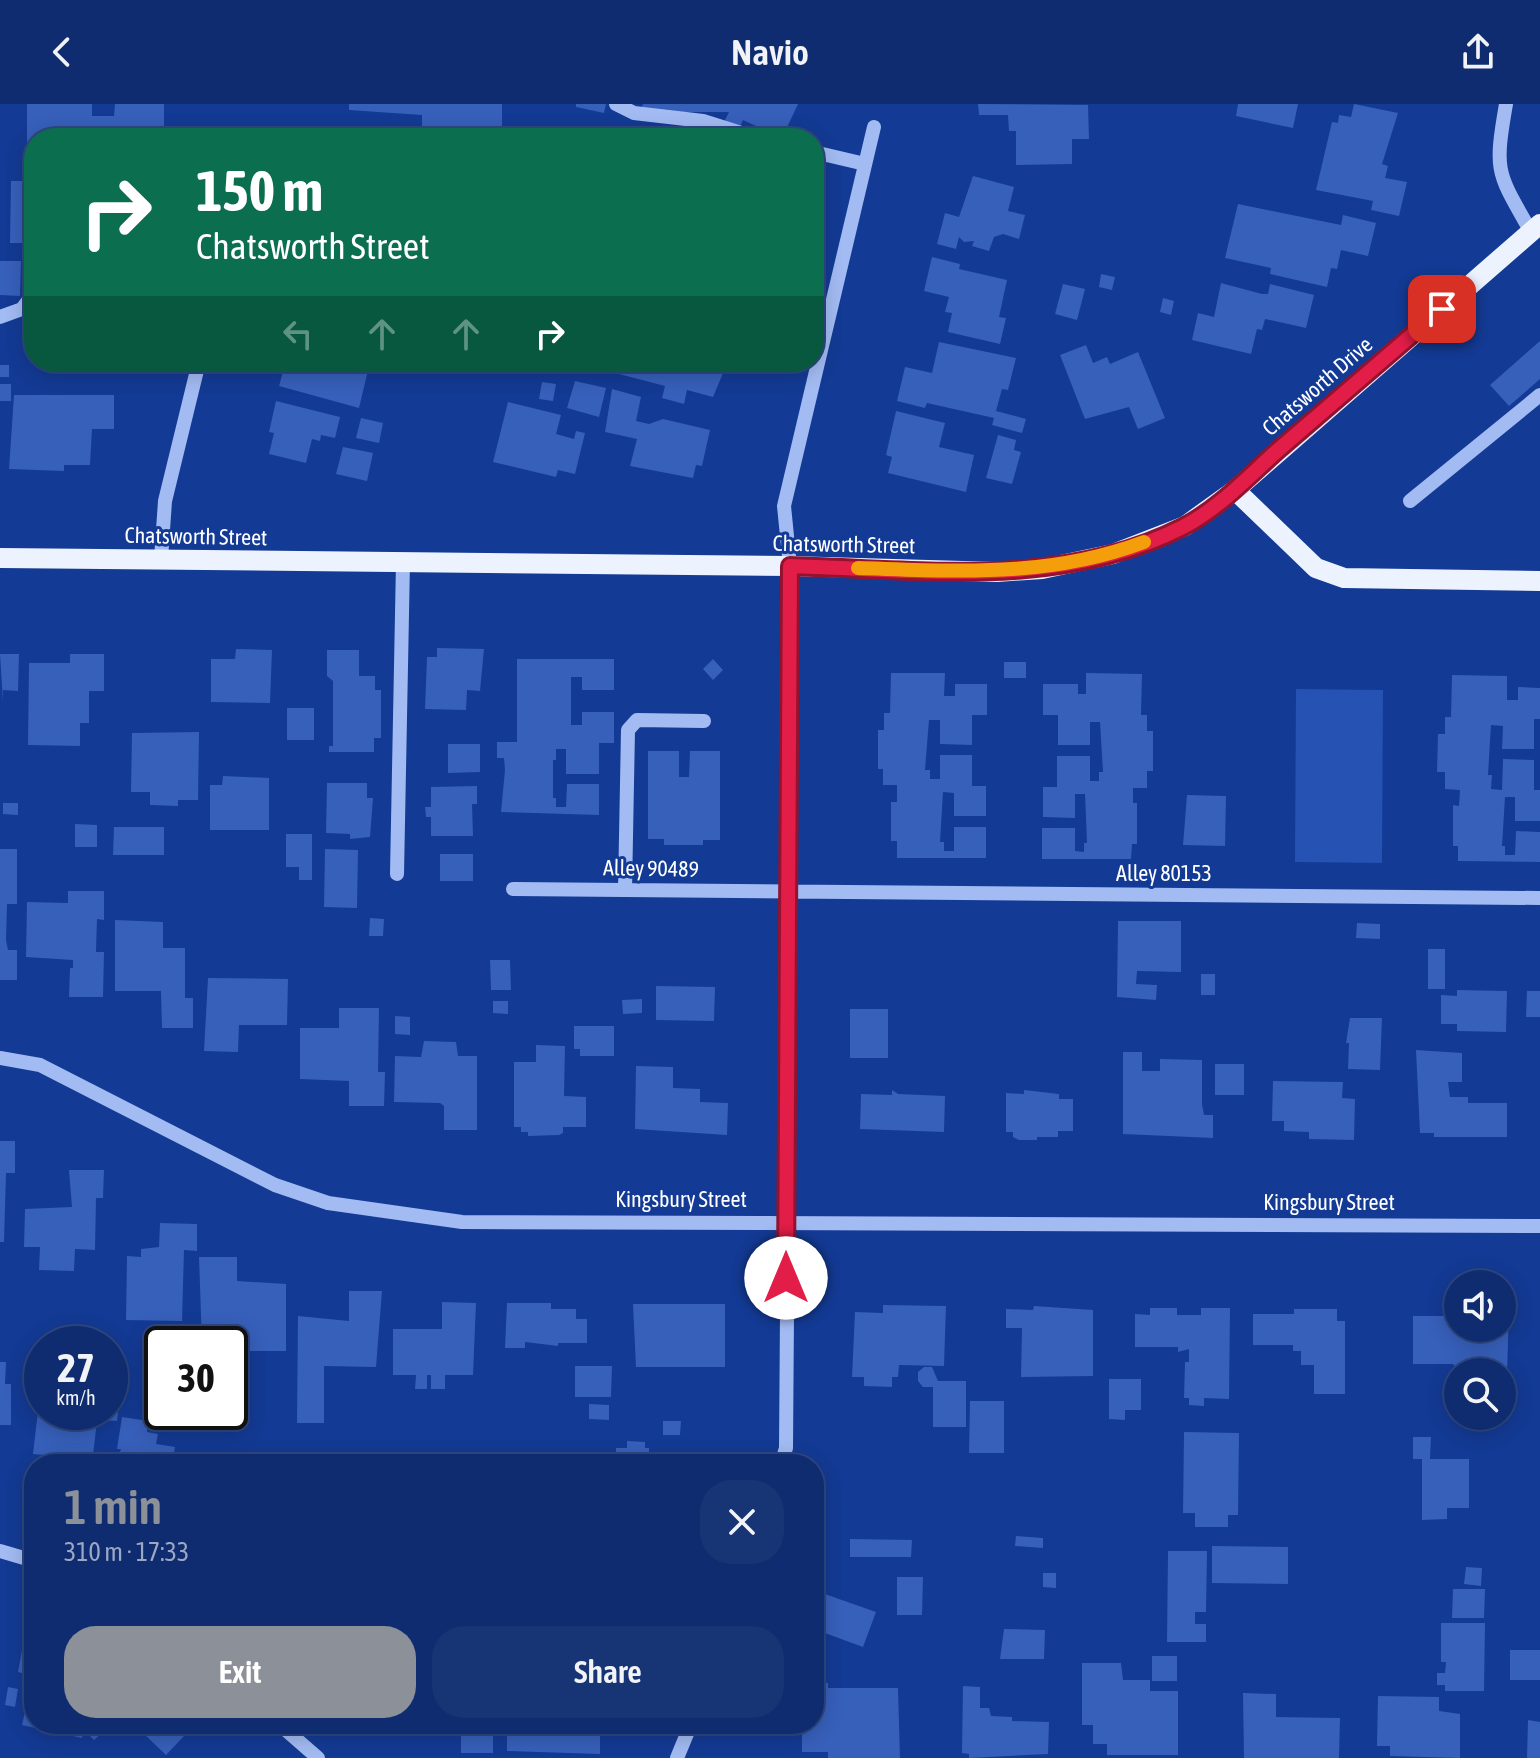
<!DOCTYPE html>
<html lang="en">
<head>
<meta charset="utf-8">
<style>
  :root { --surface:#0e2c6f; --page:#173474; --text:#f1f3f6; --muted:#9ba7c3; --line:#2e4882; --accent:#8c9099 }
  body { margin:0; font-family:"Asap Condensed",sans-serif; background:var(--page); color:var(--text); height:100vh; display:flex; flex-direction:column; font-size:30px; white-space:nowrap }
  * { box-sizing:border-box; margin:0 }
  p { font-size:26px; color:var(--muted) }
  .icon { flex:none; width:44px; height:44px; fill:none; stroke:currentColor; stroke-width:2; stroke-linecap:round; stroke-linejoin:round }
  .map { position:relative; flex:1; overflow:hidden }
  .sheet { position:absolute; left:24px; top:1350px; width:800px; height:280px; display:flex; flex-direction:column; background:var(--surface); border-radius:32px; box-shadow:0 4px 20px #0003,0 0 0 2px var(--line) }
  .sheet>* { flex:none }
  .guide { position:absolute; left:24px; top:24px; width:800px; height:244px; border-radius:32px; box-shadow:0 4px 20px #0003,0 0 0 2px var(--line); background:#0b6e4f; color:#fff; overflow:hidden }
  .controls { position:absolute; left:1444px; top:1166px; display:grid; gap:16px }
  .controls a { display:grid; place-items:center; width:72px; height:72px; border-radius:50%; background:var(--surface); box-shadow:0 4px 20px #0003,0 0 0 2px var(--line); font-size:40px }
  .speed { position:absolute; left:24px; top:1222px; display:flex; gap:16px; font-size:40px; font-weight:700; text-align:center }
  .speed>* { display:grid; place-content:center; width:104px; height:104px; border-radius:50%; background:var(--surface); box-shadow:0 4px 20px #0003,0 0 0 2px var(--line); line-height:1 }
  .speed small { font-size:20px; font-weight:400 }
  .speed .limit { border:4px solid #111; border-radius:12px; background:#fff; color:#111 }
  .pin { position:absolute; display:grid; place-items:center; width:68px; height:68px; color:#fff; margin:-34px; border-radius:16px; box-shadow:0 4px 12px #0006 }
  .me { position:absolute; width:88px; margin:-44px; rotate:0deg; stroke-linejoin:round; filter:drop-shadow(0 0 6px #0008) }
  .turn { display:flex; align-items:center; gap:28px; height:168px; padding:0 40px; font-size:36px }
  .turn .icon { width:104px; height:104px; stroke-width:2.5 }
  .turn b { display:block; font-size:56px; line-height:68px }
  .lanes { display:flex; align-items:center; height:76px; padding:0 40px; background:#0003; justify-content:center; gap:40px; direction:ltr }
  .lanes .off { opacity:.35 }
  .round { display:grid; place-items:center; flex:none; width:84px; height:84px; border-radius:32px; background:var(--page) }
  .head { display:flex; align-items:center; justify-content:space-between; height:136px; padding:0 40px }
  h1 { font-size:48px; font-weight:600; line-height:60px; color:var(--accent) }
  .cta { display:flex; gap:16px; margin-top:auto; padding:16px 40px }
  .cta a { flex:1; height:92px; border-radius:32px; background:var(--accent); color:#fff; font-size:32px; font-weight:600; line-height:92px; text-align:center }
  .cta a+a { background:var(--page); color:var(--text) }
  header { display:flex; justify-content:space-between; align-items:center; height:104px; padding:0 40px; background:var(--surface); font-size:36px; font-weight:600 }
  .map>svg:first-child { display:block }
</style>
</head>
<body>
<header><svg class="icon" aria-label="back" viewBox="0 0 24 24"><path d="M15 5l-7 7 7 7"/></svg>Navio<svg class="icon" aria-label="share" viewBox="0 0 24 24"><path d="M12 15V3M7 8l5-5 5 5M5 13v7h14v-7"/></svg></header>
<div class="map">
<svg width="1540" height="1654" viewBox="0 0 1540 1654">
  <rect width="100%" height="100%" fill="#133a94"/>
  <!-- green -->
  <path fill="#2652b3" d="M1296 585 1383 586 1382 759 1295 758Z"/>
  <!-- building -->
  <path fill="#3760bb" d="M27 0H92V12H114L115 0H164V34H34V46H27Z
    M349 0H502V34H422V11L349 6Z
    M576 0H606L604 9 576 3Z
    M643 0H798L782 34 743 16 739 25 724 18 729 8H639Z
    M978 0 1088 1 1089 35H1072V60L1016 61V27H1009L1008 11H979Z
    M1238 0H1298L1293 24 1236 12Z
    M1354 0 1398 9 1382 60 1388 62 1385 74 1407 78 1399 112 1371 106 1373 97 1316 86 1332 18 1338 19 1339 11 1351 13Z
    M973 72 1014 83 1008 107 1025 111 1019 135 1003 130 994 133 989 147 972 142 974 137 964 138 959 133 956 145 937 140 945 109 959 113Z
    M11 77H34V139H10Z
    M1238 100 1341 121 1343 111 1376 119 1368 152 1341 146 1337 165 1331 164 1327 183 1270 170 1271 164 1225 154Z
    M932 153 960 160 959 165 1007 176 999 213 1006 214 1000 240 948 228 952 209 945 208 949 193 924 187Z
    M0 157H21L20 192 0 191Z
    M1101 170 1115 173 1112 186 1099 183Z
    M1221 179 1262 190H1268L1270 180 1314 191 1306 224 1265 215 1262 226 1257 225 1251 250 1192 236 1198 209 1214 213Z
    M1063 180 1085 185 1077 216 1055 210Z
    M1163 194 1174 197 1171 211 1160 208Z
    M1540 237V275L1509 302 1490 281Z
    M939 238 1016 254 1008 286 1002 285 996 307 1026 315 1022 329 992 321 994 314 927 299 925 304 897 297 905 263 932 269Z
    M1086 241 1093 259 1107 253 1110 260 1138 248 1165 314 1138 325 1129 303 1085 315 1060 251Z
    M306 258H370L359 304 279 282 284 264 304 270Z
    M573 258H733L732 264 726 262 713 293 687 286 684 300 662 294 665 282Z
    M0 261H9V273H0Z
    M575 277 606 284 599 313 567 304Z
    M542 278 556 280 553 297 539 295Z
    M0 280H11V297H0Z
    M612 285 641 293 636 317 649 320 663 315 710 326 702 362 696 361 693 374 630 362 637 335 605 328Z
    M14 291H114V325H92L90 361H64V367L9 365Z
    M276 297 340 313 335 334 321 331 320 337 312 335 306 359 269 350 274 329 269 328Z
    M508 298 561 311 556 330 574 335 576 327 585 329 575 370 558 366 556 373 493 358Z
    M896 307 945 319 939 343 974 351 966 388 888 369 892 353 886 351Z
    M361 314 383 319 379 339 356 334Z
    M998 331 1016 336 1014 346 1021 348 1012 380 986 374Z
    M343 343 373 349 367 377 336 370Z
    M437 544 484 545 480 587 467 586 466 606 425 605 427 553H437Z
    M236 545 272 546 270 599 211 598V555H235Z
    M327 546H359V572H375V586H381V634H374V648H329V642H333V577L327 572Z
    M0 550H19L18 587 3 586V598Z
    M70 550H104V587H89V619H80V642L28 641 29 559H70Z
    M517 555H614V586H582V573H571V621H582V608H614V639H599V670H566V645H556V656H553V694H556V703H566L567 680H599V711L501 708 505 666 504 654H497V638H517Z
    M713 555 723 566 713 576 703 565Z
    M1004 558H1026V574H1004Z
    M891 569H945L944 592H955V580H987V611H972V641L940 640V616H929L925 666H930V675H940V651H972V682H986V712H954V689L943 688 940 738H944V747H954V723H986V754H897V737H891V698H897V681H883V665H878V626H884V609H890Z
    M1086 569 1142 570 1141 611H1147V627H1153V667H1147V684H1133V699H1137V740H1132L1131 755H1042V724H1075V747L1084 748V739H1087L1085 690H1075V714L1043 713V683H1057V652H1090V677H1099V668H1103L1100 618H1090V641H1058V611H1043V580H1078V590H1086Z
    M1452 571 1507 572V596H1518V583L1540 584V615H1534V645H1502L1503 622 1491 621 1488 671H1492L1491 685 1502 686 1503 655 1534 656V686H1540V717H1515V693H1505L1502 742H1505V751H1515L1516 727 1540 728V758L1458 757V742H1453V701L1459 702 1460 686 1445 685V668H1437L1438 630H1445V613H1451Z
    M287 604H314V636H287Z
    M199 628 198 696H178V702L150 701V688H131L132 629Z
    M448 640H480V668L448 669Z
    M648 647H679V673H689L690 647H720V736H703V741H664V735H648Z
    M223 672 269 674V726H210V681H222Z
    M327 679H367V694H373L370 733 350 735V730L326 729Z
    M477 682V700H472L473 732H431V713H426L425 703H431V683Z
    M1187 691 1226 692 1225 742 1183 741Z
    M3 699H18V711L3 710Z
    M75 720 97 721V743H75Z
    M114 723H164V751H113Z
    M286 730H312V776H299V763H286Z
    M0 745H17V800H7L6 836 8 846H17V876H0Z
    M325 745 358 746 357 804 324 803Z
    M440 750H473V777H440Z
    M68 787H104V816L97 815 96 848H104L103 893H69L70 864H73V856L26 853 27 798 68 799Z
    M370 814 384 815 383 832H369Z
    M115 816 163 818V844H185V894H193V924H162L161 887H115Z
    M1118 817H1181V868L1137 867 1136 880 1157 881 1156 896 1117 893Z
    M1357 819 1380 820V835L1356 834Z
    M1428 845H1445V885H1428Z
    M490 856H510L511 886H491Z
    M1201 870H1215V891H1201Z
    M208 874 288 875 287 921H239L238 948 204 947Z
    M656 882 715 883 714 917 656 916Z
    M1457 886 1507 887 1506 928 1457 927V920H1441V891L1457 892Z
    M1527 887H1540V913H1526Z
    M642 895V909L623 910 622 896Z
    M493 897H508V910L493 909Z
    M339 904H379L378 968H385L384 1002H349V977L300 975V924H339Z
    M850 905H888V954H850Z
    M395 912 410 913V931L395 930Z
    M1350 914H1382L1380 966 1348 965 1349 939H1346Z
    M574 922H614V952H580V945H574Z
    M424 937 456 938 458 952H477V1026H444V1002L440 999 394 998 395 952 421 953Z
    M536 941 565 942 564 992 586 993V1023H563V1029L559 1031 528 1032V1028H521V1023H514V958H536Z
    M1416 946 1462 949V978H1448L1450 993H1468V999H1507V1033H1434V1029H1420Z
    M1123 948H1142V967H1160V955L1202 956V1000L1204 1011H1213V1034L1123 1030Z
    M1215 960H1244V991H1215Z
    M636 962 673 963V984L700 985V998L728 999 727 1031 635 1025Z
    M1273 977 1343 978 1342 994 1355 995 1354 1036 1309 1035V1028L1284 1027V1017H1272Z
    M892 986 898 990 945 992 944 1028 860 1025 861 990 892 991Z
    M1024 986 1059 990V995H1073V1027H1058V1033H1037V1036H1019L1013 1033V1028H1006V989L1024 990Z
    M0 1037H15V1069H6L4 1138H0Z
    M69 1066H104L103 1094H96L95 1146 75 1145 74 1167 39 1166 40 1143H24L25 1105 72 1103Z
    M160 1119 197 1120V1147L184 1146 182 1217 126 1216 127 1152 141 1153V1145L159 1143Z
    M199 1153H237V1177L286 1180V1247H230V1240H202Z
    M349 1187H382L376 1263 324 1262V1319H297L298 1212 349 1217Z
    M442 1198 476 1199 473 1271H445V1285H431V1271H427V1285H415L416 1271H393V1225H442Z
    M507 1199H551V1205H576V1215H587V1239H558V1242L525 1238V1244H505Z
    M633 1200H725V1263H636Z
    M883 1201 946 1202 944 1262 899 1261 898 1273H892V1283L864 1282V1273H852L855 1208 883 1209Z
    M1034 1202 1093 1206V1272L1021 1273 1022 1224H1006V1205L1033 1206Z
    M1150 1204H1177V1211H1201V1204H1230L1229 1295 1204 1294V1302L1189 1301V1294H1184L1185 1258H1189V1245L1178 1248V1243H1135V1210L1150 1211Z
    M1294 1205H1337V1217H1345V1290H1314V1261H1301V1247H1293V1241H1253V1210H1294Z
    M1444 1205H1458V1224H1502V1205H1509L1507 1270 1460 1268 1453 1260H1413V1212H1444Z
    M0 1258H6L5 1280H11V1321H0Z
    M575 1262H612L611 1293H575Z
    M924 1263H932L938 1277H966V1323H933V1283H923L918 1277V1268Z
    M1109 1275H1141V1306H1125V1316L1109 1315Z
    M40 1290 42 1308H98L92 1360H65L66 1353 33 1350Z
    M110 1292 120 1293 117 1317 102 1316 103 1308H110Z
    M970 1297H1004V1349H969Z
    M589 1300 609 1301V1316L589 1315Z
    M160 1308H195V1313L160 1312Z
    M122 1313 148 1317 147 1328 158 1330 156 1340 175 1343 174 1349 183 1351 182 1360H116L121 1345H117Z
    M663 1317H681L680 1331H663Z
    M1184 1328 1239 1329 1238 1411H1228V1423H1195V1409H1183Z
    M1413 1333H1431L1430 1355H1469V1404H1447V1415L1422 1416V1355H1413Z
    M627 1337 645 1338V1344H649V1360H616V1344H627Z
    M659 1351 715 1353V1360H659Z
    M1016 1432 1043 1434V1444L1015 1442Z
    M850 1435 912 1436 911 1453H850Z
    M1212 1442 1288 1443V1480L1212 1479Z
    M1168 1447H1207L1206 1508H1195V1520H1206V1538H1167Z
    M1466 1463 1482 1464 1481 1482 1464 1480Z
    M1043 1469H1056V1484L1043 1483Z
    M897 1473H923L922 1511H897Z
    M1453 1485H1485L1484 1514H1452Z
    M822 1489 876 1508 863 1543 814 1525V1512Z
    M1441 1519H1485L1484 1587H1445V1581H1437V1569H1445L1446 1558H1441Z
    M1004 1525 1045 1526 1044 1555H1000Z
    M23 1541 34 1543V1620H85L82 1634 22 1621 31 1580 27 1579 29 1571 18 1568Z
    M1510 1546H1540V1576H1510Z
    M1152 1552H1177V1577H1152Z
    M1082 1559H1121L1123 1576H1150V1587H1178V1651H1107V1640H1093V1621H1082Z
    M814 1579H828V1584H898L900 1654H828V1648H802V1620H814Z
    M963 1582 980 1583V1604H989L991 1612 1012 1613V1617L1049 1618 1048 1650 969 1654V1650L962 1649Z
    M8 1583 18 1585 15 1603 5 1601Z
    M1243 1589 1276 1590V1613L1340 1614 1339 1654H1244Z
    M1378 1592 1439 1593V1607L1460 1610V1654L1390 1652V1642H1377Z
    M1528 1616 1540 1618V1654H1527Z
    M94 1620H112L94 1636 86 1628Z
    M153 1620H172L185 1631 166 1651 144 1630Z
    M461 1620 493 1622V1649H461Z
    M507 1620H600V1650L507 1647Z"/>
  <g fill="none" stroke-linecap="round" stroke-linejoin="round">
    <!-- minor -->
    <path stroke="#a2bbf2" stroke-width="14" d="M616 0 634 9 703 17 757 34
      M1506 0C1494 69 1497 68 1531 128
      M814 48 865 60
      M0 213 22 205 34 189
      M1410 397 1540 291
      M161 455 165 397 199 258
      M397 770 403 458
      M513 785 1540 794
      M625 786 628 626 637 616 704 617
      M0 954 40 961 275 1081 328 1099 462 1118 1540 1122
      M781 1360 786 1344 792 539 790 462 784 402 874 23
      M0 1447 34 1457
      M279 1620 318 1654
      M677 1654 691 1620"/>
    <!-- major -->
    <path stroke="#edf2ff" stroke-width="20" d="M1235 386 1316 464 1344 474 1540 477
      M0 454 790 462 997 468 1042 465 1113 450 1185 422 1235 386 1540 120"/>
  </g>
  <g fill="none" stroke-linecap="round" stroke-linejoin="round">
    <!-- route casing -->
    <g stroke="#92132f" stroke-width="20">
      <path id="route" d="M786 1174 790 462C922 466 1061 485 1183 423 1218 405 1248 373 1277 347 1332 299 1387 253 1442 205"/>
    </g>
    <!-- route -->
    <use href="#route" stroke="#e11d48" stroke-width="14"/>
    <!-- slow -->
    <path stroke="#f59e0b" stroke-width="14" d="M858 464C959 467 1048 474 1144 438"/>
  </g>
  <g text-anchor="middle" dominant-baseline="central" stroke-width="6" stroke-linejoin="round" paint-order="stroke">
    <!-- street labels -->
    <g font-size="22" fill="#fff" stroke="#133a94">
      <text transform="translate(1317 282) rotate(-41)">Chatsworth Drive</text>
      <text transform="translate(196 432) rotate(1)">Chatsworth Street</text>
      <text transform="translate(844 440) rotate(1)">Chatsworth Street</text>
      <text transform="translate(651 764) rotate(1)">Alley 90489</text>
      <text x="1164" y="769">Alley 80153</text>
      <text x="681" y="1095">Kingsbury Street</text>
      <text x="1329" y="1098">Kingsbury Street</text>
    </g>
  </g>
</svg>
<div class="controls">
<a><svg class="icon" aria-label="sound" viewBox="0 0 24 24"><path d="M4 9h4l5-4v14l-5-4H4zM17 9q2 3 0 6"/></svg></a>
<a><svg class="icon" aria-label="search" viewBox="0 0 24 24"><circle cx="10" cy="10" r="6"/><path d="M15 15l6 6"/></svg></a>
</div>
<div class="speed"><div>27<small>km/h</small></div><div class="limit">30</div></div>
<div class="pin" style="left:1442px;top:205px;background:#d93025"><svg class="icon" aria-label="arrive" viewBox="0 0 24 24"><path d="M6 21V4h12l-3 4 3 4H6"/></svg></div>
<svg class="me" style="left:786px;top:1174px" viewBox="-20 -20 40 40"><circle r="19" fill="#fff"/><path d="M0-13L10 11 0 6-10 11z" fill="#e11d48"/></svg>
<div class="guide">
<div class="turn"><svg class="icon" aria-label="right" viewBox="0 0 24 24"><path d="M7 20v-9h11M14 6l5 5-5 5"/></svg><div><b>150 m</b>Chatsworth Street</div></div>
<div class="lanes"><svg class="icon off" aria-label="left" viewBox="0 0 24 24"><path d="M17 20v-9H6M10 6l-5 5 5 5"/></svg><svg class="icon off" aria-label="ahead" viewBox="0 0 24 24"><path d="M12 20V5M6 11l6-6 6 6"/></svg><svg class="icon off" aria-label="ahead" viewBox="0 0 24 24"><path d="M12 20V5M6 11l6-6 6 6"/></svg><svg class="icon" aria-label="right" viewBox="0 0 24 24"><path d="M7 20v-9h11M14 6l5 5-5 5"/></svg></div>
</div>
<section class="sheet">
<div class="head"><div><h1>1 min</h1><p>310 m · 17:33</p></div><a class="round"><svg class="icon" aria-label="close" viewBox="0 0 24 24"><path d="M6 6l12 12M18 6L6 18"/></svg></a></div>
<div class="cta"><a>Exit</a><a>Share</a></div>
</section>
</div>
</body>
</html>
